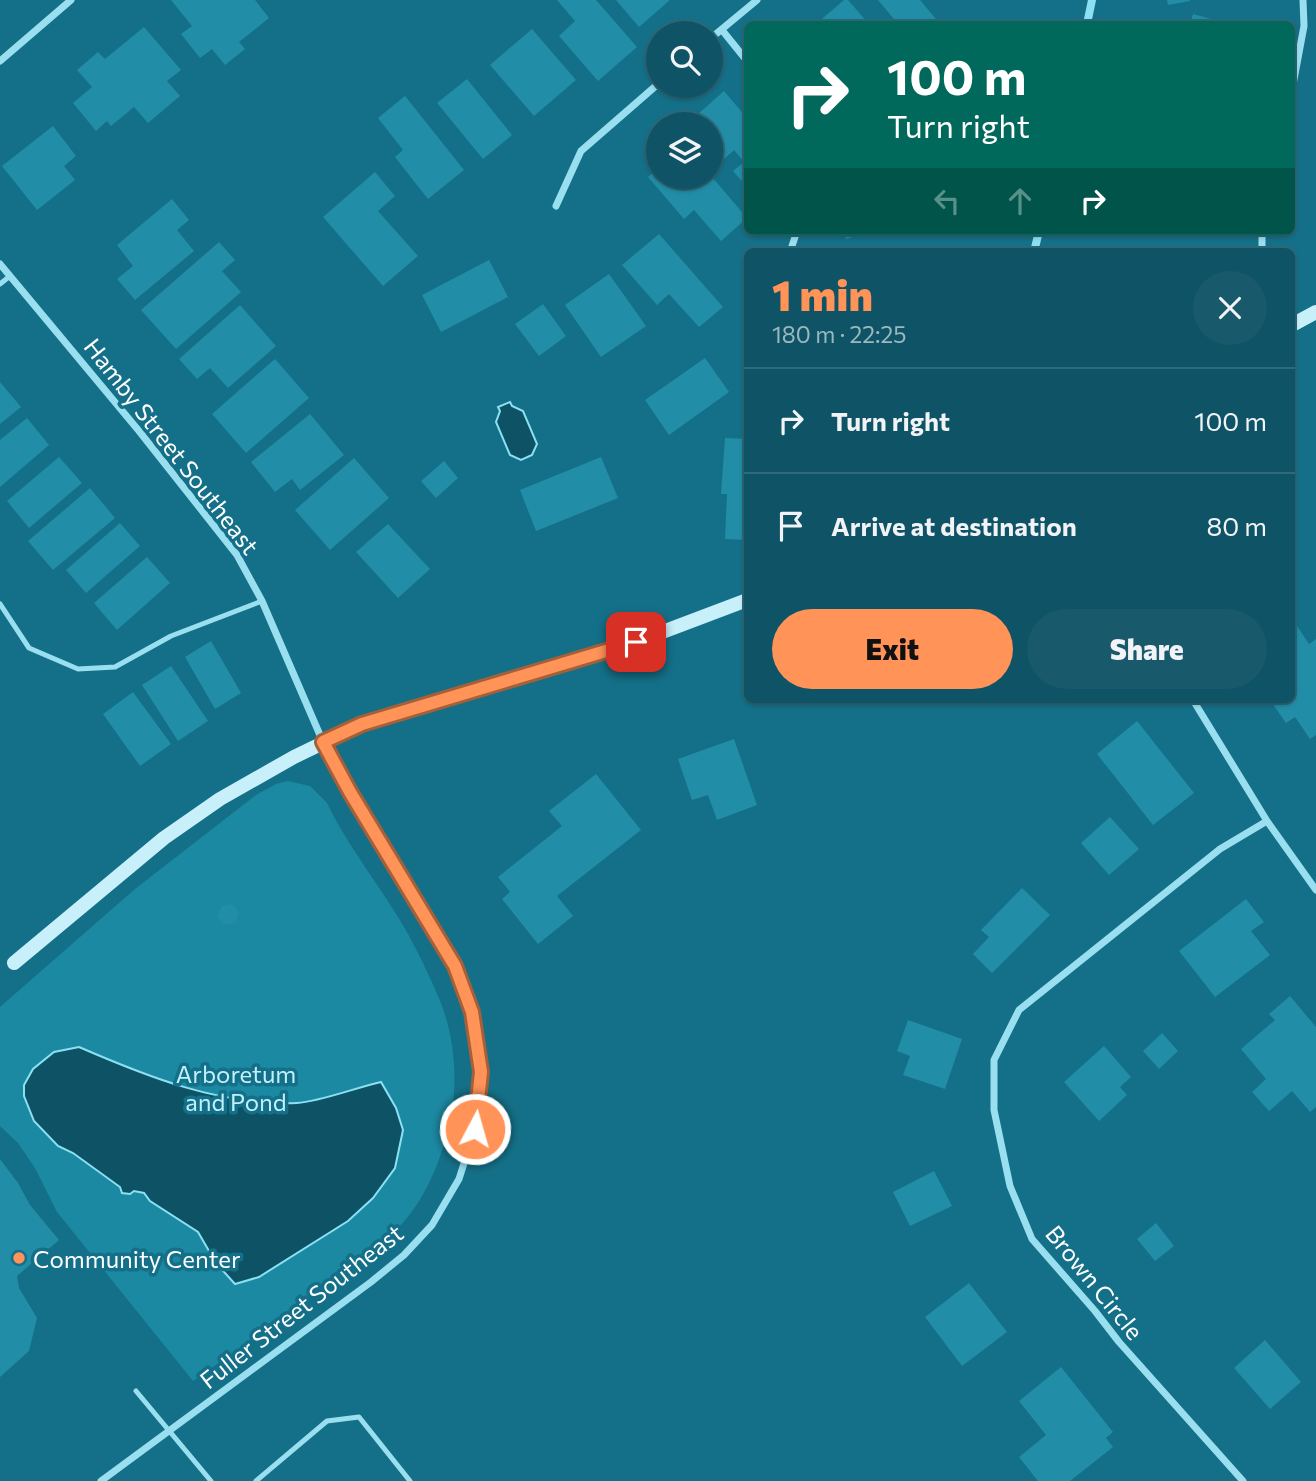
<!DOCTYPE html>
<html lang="en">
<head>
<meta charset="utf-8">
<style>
  :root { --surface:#0f5466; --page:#185a6c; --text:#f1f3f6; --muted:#9bb7bf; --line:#2f6a7a; --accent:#ff9358 }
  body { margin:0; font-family:Commissioner,sans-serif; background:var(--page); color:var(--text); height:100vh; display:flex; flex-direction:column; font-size:26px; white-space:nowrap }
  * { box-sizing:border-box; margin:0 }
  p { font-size:23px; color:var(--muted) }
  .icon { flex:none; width:38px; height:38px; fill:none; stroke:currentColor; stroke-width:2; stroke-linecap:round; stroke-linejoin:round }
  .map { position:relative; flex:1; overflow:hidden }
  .sheet { position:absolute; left:744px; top:248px; width:551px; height:455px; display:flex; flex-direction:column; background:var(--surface); border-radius:10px; box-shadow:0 2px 5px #0004,0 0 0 2px var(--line) }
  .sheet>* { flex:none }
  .hud { position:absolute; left:744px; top:21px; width:551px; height:214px; border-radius:10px; box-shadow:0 2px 5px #0004,0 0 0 2px var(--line); background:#00695c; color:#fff; overflow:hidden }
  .controls { position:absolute; left:646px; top:21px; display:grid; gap:14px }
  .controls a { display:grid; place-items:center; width:77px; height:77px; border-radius:50%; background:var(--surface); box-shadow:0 2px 5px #0004,0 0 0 2px var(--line); font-size:35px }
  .pin { position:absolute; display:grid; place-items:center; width:60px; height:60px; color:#fff; margin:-30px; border-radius:14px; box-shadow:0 4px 10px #0006 }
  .me { position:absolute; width:77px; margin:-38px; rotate:6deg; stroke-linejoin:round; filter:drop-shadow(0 0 5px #0008) }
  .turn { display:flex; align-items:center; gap:24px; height:147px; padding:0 28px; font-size:32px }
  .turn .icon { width:91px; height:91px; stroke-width:2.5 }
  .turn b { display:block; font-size:49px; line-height:60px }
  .lanes { display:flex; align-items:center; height:66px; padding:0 28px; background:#0003; justify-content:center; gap:35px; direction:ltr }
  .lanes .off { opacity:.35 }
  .round { display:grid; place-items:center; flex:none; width:74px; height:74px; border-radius:37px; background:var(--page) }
  .head { display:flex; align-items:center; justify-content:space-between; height:119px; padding:0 28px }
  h1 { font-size:42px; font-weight:800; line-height:52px; color:var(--accent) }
  .action { display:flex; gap:14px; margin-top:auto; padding:14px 28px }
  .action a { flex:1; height:80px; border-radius:42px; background:var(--accent); color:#111; font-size:28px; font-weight:800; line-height:80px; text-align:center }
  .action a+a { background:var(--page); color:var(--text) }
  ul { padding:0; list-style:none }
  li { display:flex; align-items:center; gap:21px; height:105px; padding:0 28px; border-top:2px solid var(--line) }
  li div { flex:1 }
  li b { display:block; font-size:26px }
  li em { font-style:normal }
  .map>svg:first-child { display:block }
</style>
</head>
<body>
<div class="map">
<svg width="1316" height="1481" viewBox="0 0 1316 1481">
  <rect width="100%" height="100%" fill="#147088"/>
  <!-- green -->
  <path fill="#1c89a2" d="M288 781 310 786 327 803C349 849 383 889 408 934 419 954 429 975 438 996 453 1030 457 1069 453 1105 447 1142 434 1182 411 1213 382 1250 343 1275 306 1301 268 1328 231 1355 193 1381L57 1212 35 1168 18 1143 0 1126V1007L135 889 256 795 276 784Z"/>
  <!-- water -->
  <path fill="#0d5265" stroke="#8ce0f2" stroke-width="2" d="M510 402 512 406 523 411 537 444 532 455 521 460 510 455 496 422 500 411 498 407Z
    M79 1047C148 1077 221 1106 297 1103 319 1102 358 1087 381 1082L396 1108 403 1130 395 1168 373 1198 348 1221 259 1277 235 1284 216 1263 198 1232 150 1201 144 1193 134 1191 130 1194 122 1193 120 1187 73 1153 58 1146 34 1121 24 1096V1085L33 1069 54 1052Z"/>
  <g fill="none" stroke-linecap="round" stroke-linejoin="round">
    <!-- stream -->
    <path stroke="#8ce0f2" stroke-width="8" d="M1087 24 1092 0
      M1034 252 1039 231"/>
  </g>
  <!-- building -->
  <path fill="#228da7" d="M171 0H255L269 18 239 42 245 49 225 65 212 49 200 58 181 34 192 26Z
    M557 0H596L637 47 598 81 559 36 575 21Z
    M616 0H670L639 27Z
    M844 0H848L869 24H816Z
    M878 0H920L940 24H898Z
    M1167 0H1190V1L1168 5Z
    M1193 14 1229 24H1190Z
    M144 27 181 70 167 81 180 96 148 123 134 107 111 126 107 121 96 131 73 103 92 87 77 70 98 52 105 59Z
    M532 29 576 80 534 116 490 65Z
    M467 79 512 135 483 159 437 103Z
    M724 91 747 118V187L733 171 744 162 734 150 723 160 710 146V124H691L689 122Z
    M405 96 464 170 428 199 395 157 403 150 378 118Z
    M53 126 76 156 64 166 75 180 37 210 2 166Z
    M658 168V177H712L747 218 721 241 694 210 684 219 648 177Z
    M375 172 395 196 378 211 418 256 383 286 323 217Z
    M172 199 189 220 177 230 194 251 135 300 117 279 133 266 117 245Z
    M844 231H870V232L846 239Z
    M1170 231H1201L1200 236Z
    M659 234 723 307 699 327 669 294 657 305 622 265Z
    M219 242 235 260 222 271 241 292 176 349 141 310Z
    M489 260 508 297 441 332 422 295Z
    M609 274 646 326 601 357 565 305Z
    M543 304 566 336 539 356 515 324Z
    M240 305 276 346 228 388 210 368 197 379 179 359Z
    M705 358 729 392 669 435 645 400Z
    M275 359 309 398 246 453 212 414Z
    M0 382 21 407 0 424Z
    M310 414 344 455 300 490 292 479 275 492 251 462Z
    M27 418 49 445 0 487V440Z
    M725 438 747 439V540L725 539 727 494H721Z
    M59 457 82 483 29 528 7 501Z
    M601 457 618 498 536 531 520 490Z
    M354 458 389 498 330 550 295 510Z
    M444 461 458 478 436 498 421 481Z
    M90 488 115 518 53 570 28 541Z
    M120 523 140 546 86 593 66 570Z
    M388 524 430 569 398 598 356 552Z
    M147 557 170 583 117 630 94 603Z
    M1297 626 1309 644 1316 639V735L1310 739 1295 717 1286 723 1270 700H1292V629Z
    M211 641 241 693 215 709 185 657Z
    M171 666 208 721 178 741 142 685Z
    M133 692 171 744 140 766 103 714Z
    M1137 721 1194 793 1153 825 1097 754Z
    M734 739 757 805 717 820 708 795 692 800 678 759Z
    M596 774 641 830 557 896 573 916 538 944 502 899 510 892 498 877 562 826 549 811Z
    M1110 817 1139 849 1109 875 1081 843Z
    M1022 888 1050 915 992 973 973 954 989 937 981 930Z
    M1246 899 1264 922 1251 931 1270 955 1215 997 1179 951Z
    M232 904 239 913 235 923 224 925 217 916 222 906Z
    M1290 996 1316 1027V1107L1310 1112 1292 1091 1269 1111 1252 1092 1266 1079 1241 1049 1275 1020 1269 1014Z
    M908 1020 962 1039 945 1089 903 1075 910 1056 897 1051Z
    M1162 1033 1178 1051 1159 1069 1143 1051Z
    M1104 1046 1131 1077 1120 1087 1127 1095 1099 1121 1064 1082Z
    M0 1159 18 1183 30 1205 59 1240 17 1276 19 1288 37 1318 29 1351 0 1377Z
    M934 1171 952 1206 910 1226 893 1192Z
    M1156 1223 1174 1246 1155 1261 1137 1239Z
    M969 1283 1007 1332 962 1366 925 1317Z
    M1265 1340 1301 1382 1270 1409 1234 1368Z
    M1061 1367 1113 1432 1106 1438 1113 1447 1070 1481H1038L1019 1457 1046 1435 1019 1401Z"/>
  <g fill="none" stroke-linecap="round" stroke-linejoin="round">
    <!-- lane -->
    <path stroke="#9adfef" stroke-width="5" d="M0 284 10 276
      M0 604 29 648 78 669 115 667 171 636 262 601
      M136 1391 211 1481
      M256 1481 327 1421 359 1417 410 1481"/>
    <!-- street -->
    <path stroke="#9adfef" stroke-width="7" d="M722 30 747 61
      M710 39 757 0
      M0 61 71 0
      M1292 90 1304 26 1303 0
      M556 206 581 151 658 84
      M1262 231V252
      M790 252 797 231
      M0 264 139 431 237 555 262 601 323 742 350 792 455 966 472 1012 481 1072 475 1129 459 1179 432 1225 404 1255 371 1282 101 1481
      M1193 700 1267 821 1316 890
      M1243 1481 1119 1342 1095 1311 1032 1239 1010 1186 994 1110V1060L1019 1010 1220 849 1267 821"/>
    <!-- secondary -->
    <path stroke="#c8f0fb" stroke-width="14" d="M1292 325 1316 312
      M14 963 164 838 220 799 294 757 362 724 636 642 747 600"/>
  </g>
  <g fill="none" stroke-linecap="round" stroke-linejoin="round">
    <!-- route casing -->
    <g stroke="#a66039" stroke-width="18">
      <path id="route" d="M475 1129 481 1072 472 1012 455 966 350 792 323 742 362 724 636 642"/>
    </g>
    <!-- route -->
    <use href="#route" stroke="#ff9358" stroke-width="12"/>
  </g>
  <!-- markers -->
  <circle fill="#ff9358" stroke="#147088" stroke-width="2.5" cx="19" cy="1258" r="7"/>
  <g text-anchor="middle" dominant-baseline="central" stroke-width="7" stroke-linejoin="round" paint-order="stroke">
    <!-- street labels -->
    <g font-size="24" fill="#fff" stroke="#147088">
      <text transform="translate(172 446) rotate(52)">Hamby Street Southeast</text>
      <text transform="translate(1095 1282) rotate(51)">Brown Circle</text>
      <text transform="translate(301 1306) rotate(-38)">Fuller Street Southeast</text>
    </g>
    <!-- park labels -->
    <g font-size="24" fill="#c0f0fb" stroke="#147088">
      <text x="236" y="1073">Arboretum<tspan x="236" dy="28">and Pond</tspan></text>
    </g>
    <!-- poi labels -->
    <g font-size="24" fill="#fff" stroke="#147088" text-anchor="start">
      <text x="33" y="1258">Community Center</text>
    </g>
  </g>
</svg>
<div class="controls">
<a><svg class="icon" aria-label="search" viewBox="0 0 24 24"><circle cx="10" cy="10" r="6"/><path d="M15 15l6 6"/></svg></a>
<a><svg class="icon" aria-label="layers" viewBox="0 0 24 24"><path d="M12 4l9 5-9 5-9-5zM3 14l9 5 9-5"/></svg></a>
</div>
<div class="pin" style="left:636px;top:642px;background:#d93025"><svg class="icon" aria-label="arrive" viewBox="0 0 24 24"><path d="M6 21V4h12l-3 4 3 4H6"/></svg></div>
<svg class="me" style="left:475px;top:1129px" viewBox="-20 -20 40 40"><circle r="17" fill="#ff9358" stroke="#fff" stroke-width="3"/><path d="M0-11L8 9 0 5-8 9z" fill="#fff"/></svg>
<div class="hud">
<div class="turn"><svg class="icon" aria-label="right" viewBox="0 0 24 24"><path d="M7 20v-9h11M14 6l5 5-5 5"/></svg><div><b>100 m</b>Turn right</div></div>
<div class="lanes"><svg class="icon off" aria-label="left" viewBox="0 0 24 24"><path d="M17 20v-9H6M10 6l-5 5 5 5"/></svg><svg class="icon off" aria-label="ahead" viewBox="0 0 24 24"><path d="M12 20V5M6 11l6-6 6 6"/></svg><svg class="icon" aria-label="right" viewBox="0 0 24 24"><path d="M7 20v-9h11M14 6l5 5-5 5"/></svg></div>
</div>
<section class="sheet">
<div class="head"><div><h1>1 min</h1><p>180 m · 22:25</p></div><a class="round"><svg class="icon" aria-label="close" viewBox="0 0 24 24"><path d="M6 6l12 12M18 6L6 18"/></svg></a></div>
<ul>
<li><svg class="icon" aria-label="right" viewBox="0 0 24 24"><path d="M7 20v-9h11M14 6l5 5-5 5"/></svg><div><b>Turn right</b></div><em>100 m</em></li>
<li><svg class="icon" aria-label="arrive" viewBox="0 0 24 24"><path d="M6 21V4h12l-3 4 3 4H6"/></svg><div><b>Arrive at destination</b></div><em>80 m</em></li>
</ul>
<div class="action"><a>Exit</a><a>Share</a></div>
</section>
</div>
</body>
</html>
